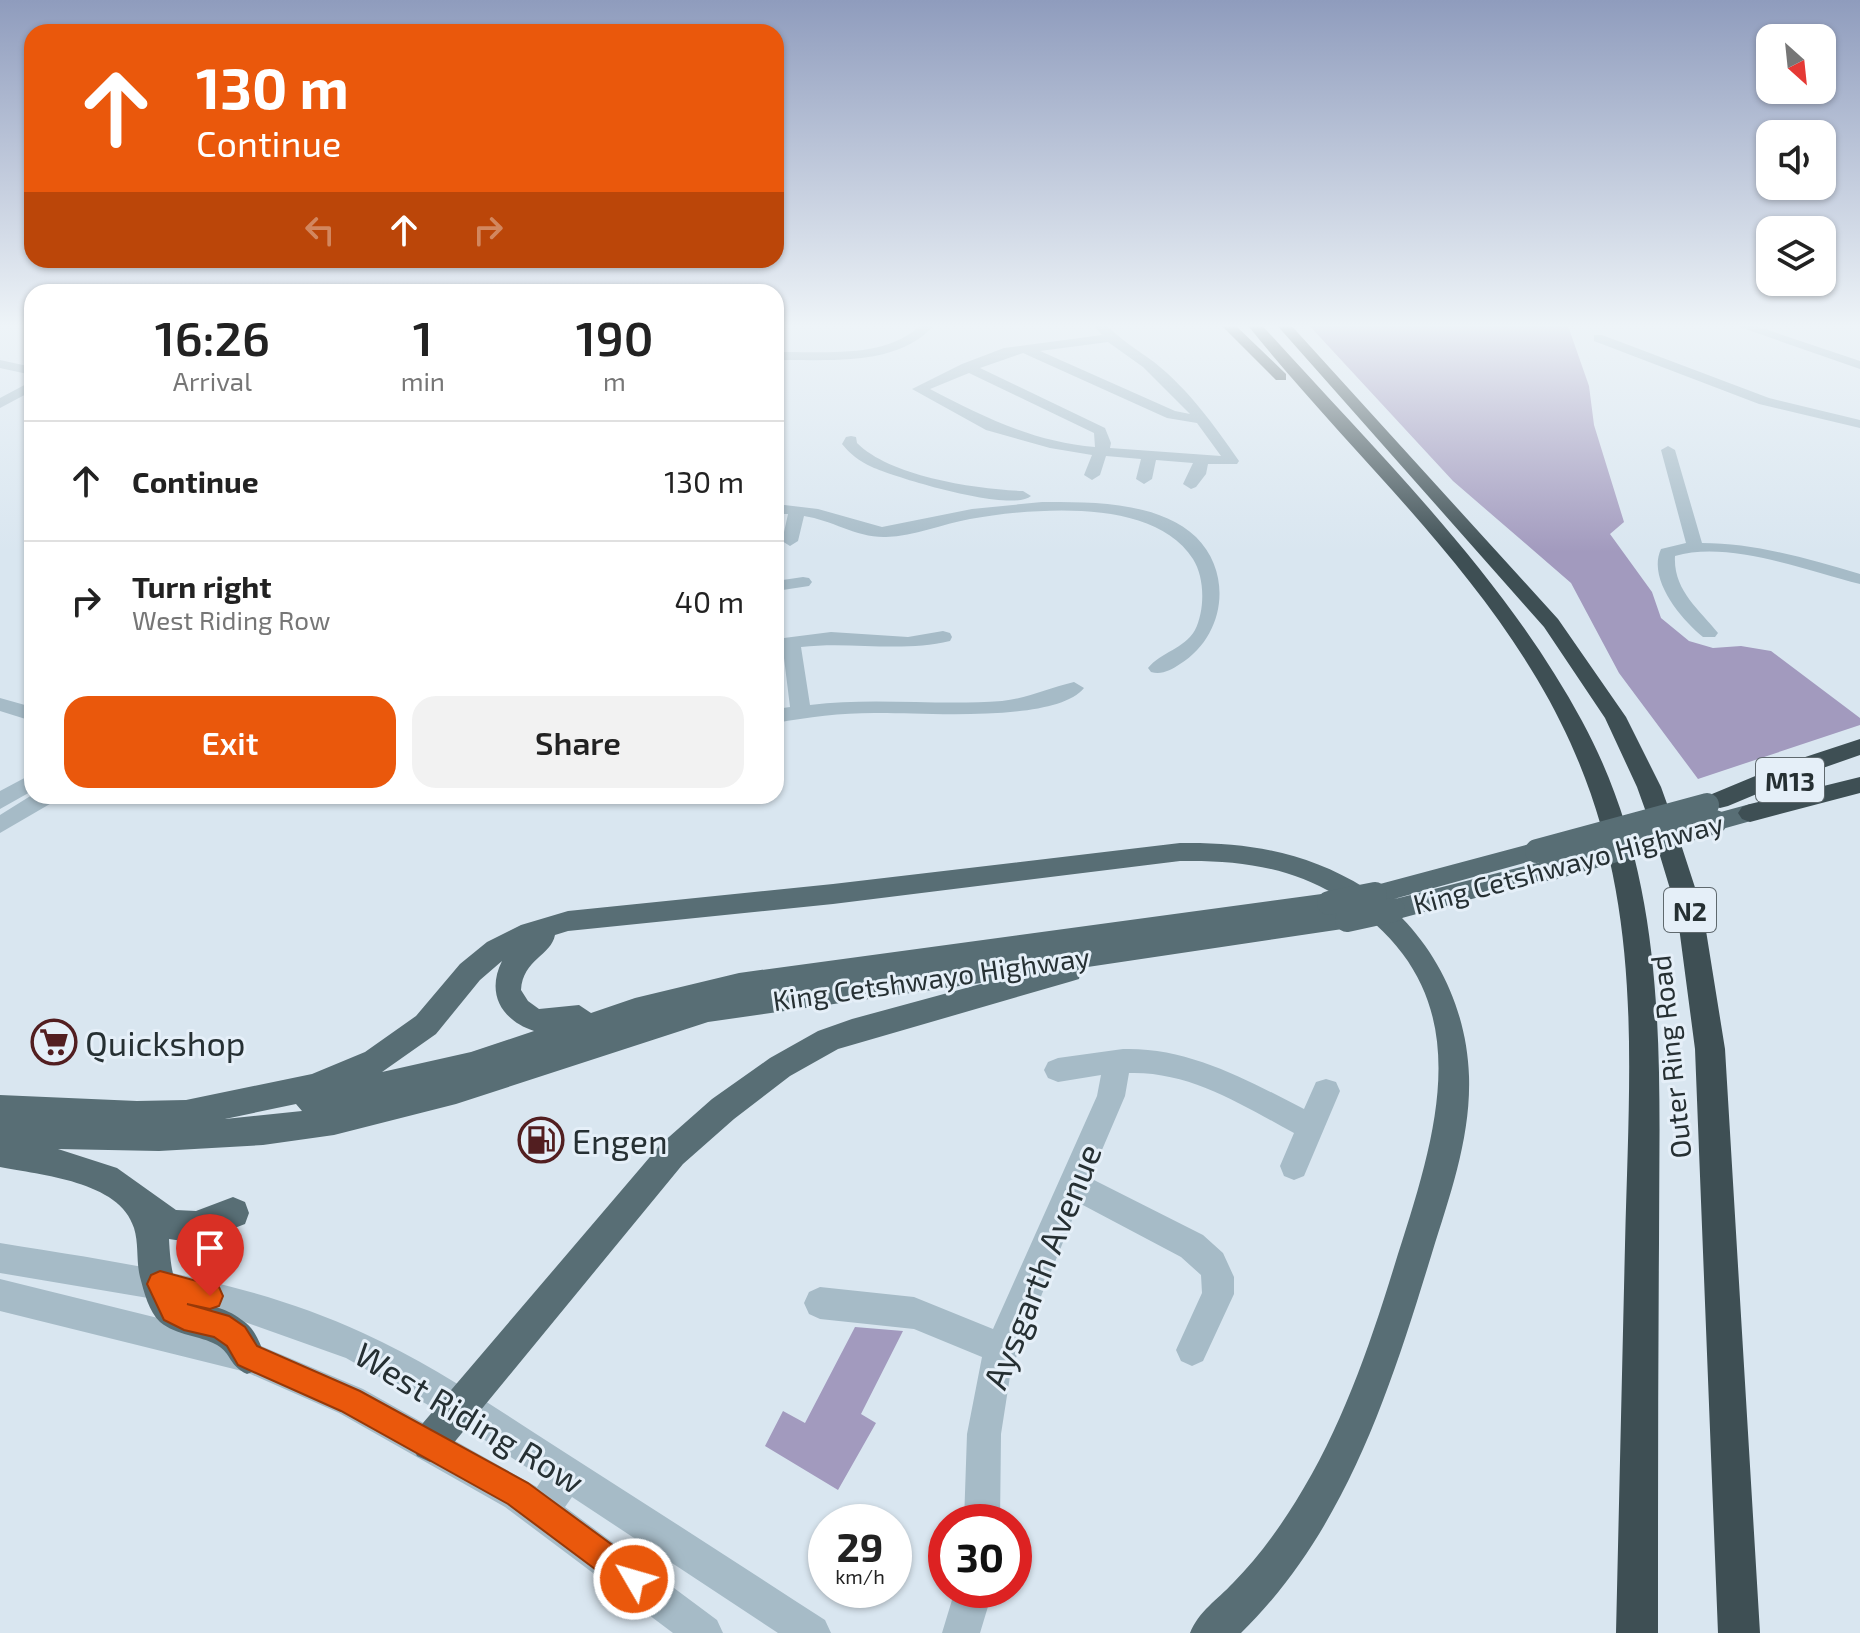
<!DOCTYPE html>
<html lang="en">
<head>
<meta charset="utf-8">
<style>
  :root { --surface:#fff; --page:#f2f2f2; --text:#222; --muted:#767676; --line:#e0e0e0; --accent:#ea580c }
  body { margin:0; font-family:"Exo 2",sans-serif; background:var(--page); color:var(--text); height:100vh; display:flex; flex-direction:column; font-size:30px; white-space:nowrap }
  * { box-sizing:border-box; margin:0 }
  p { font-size:26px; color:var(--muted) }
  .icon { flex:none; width:44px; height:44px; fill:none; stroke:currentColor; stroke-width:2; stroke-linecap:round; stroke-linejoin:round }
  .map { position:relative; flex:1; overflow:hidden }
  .side { position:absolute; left:24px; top:284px; width:760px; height:520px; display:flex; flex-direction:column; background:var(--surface); border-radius:24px; box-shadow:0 2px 6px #0004 }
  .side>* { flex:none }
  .banner { position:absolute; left:24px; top:24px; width:760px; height:244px; border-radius:24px; box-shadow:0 2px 6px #0004; background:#ea580c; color:#fff; overflow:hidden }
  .needle { width:52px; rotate:153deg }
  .fabs { position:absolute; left:1756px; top:24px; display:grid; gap:16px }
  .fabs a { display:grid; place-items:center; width:80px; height:80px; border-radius:16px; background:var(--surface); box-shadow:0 2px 6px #0004; font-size:40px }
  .speed { position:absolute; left:808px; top:1504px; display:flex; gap:16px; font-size:40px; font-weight:700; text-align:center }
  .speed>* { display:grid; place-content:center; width:104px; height:104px; border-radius:50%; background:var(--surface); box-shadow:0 2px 6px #0004; line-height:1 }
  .speed small { font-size:20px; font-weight:400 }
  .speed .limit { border:12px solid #d22; background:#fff; color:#111 }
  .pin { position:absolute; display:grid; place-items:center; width:68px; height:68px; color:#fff; margin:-82px -34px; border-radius:50% 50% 50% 0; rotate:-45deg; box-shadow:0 0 8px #0007 }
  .pin .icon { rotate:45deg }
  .me { position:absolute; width:88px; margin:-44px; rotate:308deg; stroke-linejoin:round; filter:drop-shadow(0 0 6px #0008) }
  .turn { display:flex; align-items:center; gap:28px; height:168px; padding:0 40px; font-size:36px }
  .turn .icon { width:104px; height:104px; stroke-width:2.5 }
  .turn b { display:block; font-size:56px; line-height:68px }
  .lanes { display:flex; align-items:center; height:76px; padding:0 40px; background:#0003; justify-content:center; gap:40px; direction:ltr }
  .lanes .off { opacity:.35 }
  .eta { display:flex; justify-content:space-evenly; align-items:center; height:136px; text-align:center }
  .eta b { font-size:48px; font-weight:600; line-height:56px }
  .primary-button { display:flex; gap:16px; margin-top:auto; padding:16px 40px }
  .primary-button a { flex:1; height:92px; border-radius:24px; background:var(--accent); color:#fff; font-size:32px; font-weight:600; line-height:92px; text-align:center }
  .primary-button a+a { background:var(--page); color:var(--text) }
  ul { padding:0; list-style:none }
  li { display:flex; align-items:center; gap:24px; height:120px; padding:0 40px; border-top:2px solid var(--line) }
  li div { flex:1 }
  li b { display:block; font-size:30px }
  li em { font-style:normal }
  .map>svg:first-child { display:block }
</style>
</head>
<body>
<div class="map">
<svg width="1860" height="1633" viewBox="0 0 1860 1633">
  <rect width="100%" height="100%" fill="#d9e6f0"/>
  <!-- green -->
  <path fill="#a29abe" d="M1307 323H1567L1589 386 1594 425 1624 522 1610 534 1652 592 1661 618 1689 641 1713 648 1741 646 1771 651 1860 718V725L1698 779 1619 673 1571 583 1453 481Z
    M855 1327 903 1331 861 1414 876 1423 838 1490 765 1446 783 1411 805 1423Z"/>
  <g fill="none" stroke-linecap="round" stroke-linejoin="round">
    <!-- minor -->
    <path fill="#a6bbc7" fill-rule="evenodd" d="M923 323H936C899 368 828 359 776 360V352C823 351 887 360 923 323Z
      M1091 323H1104C1120 339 1136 349 1154 362 1190 391 1214 425 1239 461L1237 464H1208L1206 474 1196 487 1191 489 1183 484 1193 463 1156 460 1152 479 1144 484 1136 479 1141 459 1106 456 1100 475 1092 480 1084 475 1092 455 1050 448 986 430 912 389 962 364 1004 348 1102 335ZM1108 342 1143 367 1190 414 1175 411 1040 351ZM1023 353 1167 418 1197 423 1221 456 1110 448 1111 443 1105 428 980 368ZM969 373 1094 433 1095 447C1035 442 983 417 930 389Z
      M1728 323H1747L1860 361V369Z
      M1594 335H1602L1769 398 1860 420V428L1759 404 1594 341Z
      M0 360 32 367V375L0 368Z
      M32 381V391L0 408V398Z
      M851 436 856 437 857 443C891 477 976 489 1023 491L1031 496C1011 513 897 478 872 467 859 461 850 454 842 444L846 437Z
      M1668 446 1675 450 1702 543C1755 543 1809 559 1860 574V584C1807 571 1729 540 1675 556 1673 590 1699 609 1718 633L1715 637H1703C1681 619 1647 579 1661 549L1686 543 1661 450Z
      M1042 502C1090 502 1158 501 1196 537 1234 575 1224 637 1180 664 1171 670 1162 675 1151 672L1148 668C1161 652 1184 649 1195 630 1205 610 1205 578 1193 559 1154 497 1034 508 970 519 942 524 915 536 886 537 857 538 832 520 804 516L798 541 790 546 782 541 788 514H776V504L818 509 882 527 972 509Z
      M803 577 809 578 812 582 809 586 776 591V581Z
      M943 631 950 633 952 637 950 641C900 653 851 641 801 647L810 705C874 697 938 706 1002 701 1028 698 1049 688 1074 682L1084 688C1055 724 918 712 874 713 841 713 808 717 776 723V709L790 707 783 650 776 651V639L831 632 908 637Z
      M0 698 32 707V721L0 711Z
      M32 774V791L0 809V791Z
      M32 795 58 796 55 801 0 833V815Z
      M1123 1049C1189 1047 1247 1080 1304 1109L1316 1082 1326 1079 1336 1082 1340 1091 1304 1176 1294 1180 1284 1176 1280 1166 1294 1133C1242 1105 1190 1071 1129 1073L1125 1096 1090 1178 1203 1235 1223 1253 1234 1277V1294L1203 1361 1192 1366 1181 1361 1176 1350 1202 1293 1201 1275 1181 1257 1079 1203 1011 1370 1001 1434 1000 1522H964L967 1434 982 1357 914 1329 820 1319 809 1314 804 1303 809 1292 820 1287 914 1297 993 1329 1097 1096 1101 1075 1058 1082 1048 1078 1044 1070 1048 1062 1058 1058Z
      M0 1243C124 1263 248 1280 363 1333 432 1364 497 1409 561 1450 649 1506 737 1563 825 1620L831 1633H778L572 1497 565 1507 717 1620 723 1633H673L505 1507 339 1413 246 1372 0 1311V1279L247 1340 363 1389 537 1487 543 1478 449 1417 346 1358 228 1316 160 1300 0 1273Z
      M955 1590H993L980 1633H942Z"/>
    <!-- major -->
    <path fill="#586e75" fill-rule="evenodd" d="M1750 804 1758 807 1762 813 1758 819 1715 831 1706 828 1703 822 1706 816Z
      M1537 842 1546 845 1549 851 1546 857 1383 902 1549 860 1558 862 1562 869 1558 876 1549 878 1402 918C1443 960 1467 1017 1469 1076 1471 1137 1450 1195 1432 1253 1390 1390 1346 1530 1241 1633H1190C1199 1611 1217 1600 1233 1583 1257 1559 1278 1530 1296 1501 1341 1429 1369 1348 1394 1267 1437 1131 1488 991 1339 897L1342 903 1334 912 1347 910 1356 913 1360 920 1356 927 1081 968 1079 979 1069 982 838 1049 790 1076 734 1119 683 1164 443 1456 430 1462 417 1456 411 1443 417 1430 661 1144 712 1099 770 1058 818 1031 852 1019 988 982 708 1022 456 1104 334 1135 263 1145 159 1151 58 1149 117 1168 176 1210 196 1211 233 1197 245 1202 249 1213 245 1224 196 1243 169 1239C173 1329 202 1286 246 1323 256 1331 260 1344 265 1356L260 1369 247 1374C229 1366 232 1354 217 1345 199 1335 177 1336 160 1322 149 1312 144 1292 140 1277 136 1261 139 1244 134 1228 120 1181 40 1175 0 1167V1095L137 1101 186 1100 312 1074 365 1052 416 1016 460 964 487 942 521 925 568 911 833 884 1180 843C1248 842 1307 852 1365 888ZM1180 861C1236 860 1287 866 1336 895L1329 893 739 973 635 998 591 1013 579 1005 539 1009 528 1001 521 990C523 959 551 956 555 935L568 931 833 904ZM502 961C486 993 501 1020 534 1031L471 1052 382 1072 436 1034 480 980ZM296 1104 302 1111 225 1119Z"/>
    <!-- highway -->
    <path fill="#3e4f54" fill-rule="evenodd" d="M1219 323H1233L1286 374V380H1276Z
      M1246 323H1260C1373 449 1501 571 1582 721 1671 885 1659 1063 1659 1243 1658 1373 1658 1503 1658 1633H1616C1619 1504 1622 1374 1625 1245 1630 1039 1648 865 1537 679 1458 546 1341 443 1246 323Z
      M1275 323H1289L1558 619 1626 717 1661 787 1675 826 1703 912 1725 1049 1760 1633H1718L1695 1049 1677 912 1651 826 1637 787 1605 718 1544 627Z
      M1860 739V755L1800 776 1728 806 1720 808 1712 806 1708 800 1712 794 1784 764Z
      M1860 777V793L1750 822 1742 819 1738 813 1742 807 1750 804Z"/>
    <!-- major-bridge -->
    <path stroke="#586e75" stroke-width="24" d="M1537 851 1707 805
      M1549 869 1715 822
      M1329 903 1375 894
      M1347 920 1393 910"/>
  </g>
  <!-- sky -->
  <linearGradient id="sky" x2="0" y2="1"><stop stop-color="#8f9cbd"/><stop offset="0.59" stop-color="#eef4f8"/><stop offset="1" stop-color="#eef4f8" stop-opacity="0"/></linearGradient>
  <rect width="1860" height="552" fill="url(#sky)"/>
  <!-- route -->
  <path fill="#ea580c" stroke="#983908" stroke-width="2" d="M160 1271 219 1287 223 1296 219 1306 210 1309 187 1304 229 1316 245 1327 257 1346 360 1391 528 1483 645 1569 649 1579 645 1590 634 1595 623 1590 508 1504 341 1411 238 1365 227 1346 214 1337 184 1330 164 1320 147 1284 151 1275Z"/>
  <!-- icons -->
  <defs>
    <g id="supermarket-ring" transform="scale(2.3)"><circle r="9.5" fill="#e5eff8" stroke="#521e20" stroke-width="1.5"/><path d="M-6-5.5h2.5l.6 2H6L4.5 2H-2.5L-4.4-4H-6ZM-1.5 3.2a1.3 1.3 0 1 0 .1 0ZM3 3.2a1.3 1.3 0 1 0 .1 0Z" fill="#521e20"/></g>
    <g id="fuel-ring" transform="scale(2.3)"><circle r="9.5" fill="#e5eff8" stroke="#521e20" stroke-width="1.5"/><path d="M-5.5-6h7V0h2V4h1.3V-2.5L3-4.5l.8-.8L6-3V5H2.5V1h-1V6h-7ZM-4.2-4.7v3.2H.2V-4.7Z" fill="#521e20"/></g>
  </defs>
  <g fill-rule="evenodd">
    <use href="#supermarket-ring" x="54" y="1042"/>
    <use href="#fuel-ring" x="541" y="1140"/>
  </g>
  <g text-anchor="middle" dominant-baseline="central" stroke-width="6" stroke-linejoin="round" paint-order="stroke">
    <!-- shield labels -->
    <g fill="#e5eff8" stroke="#5f696e" stroke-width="2">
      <rect x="1756" y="758" width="68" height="44" rx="6"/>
      <rect x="1664" y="888" width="52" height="44" rx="6"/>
    </g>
    <g font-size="26" font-weight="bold" fill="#263033">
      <text x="1790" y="780">M13</text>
      <text x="1690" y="910">N2</text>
    </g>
    <!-- street labels -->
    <g font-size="28" fill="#263033" stroke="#e5eff8">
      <text transform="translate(1568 863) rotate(-15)">King Cetshwayo Highway</text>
      <text transform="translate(931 978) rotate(-8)">King Cetshwayo Highway</text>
      <text transform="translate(1670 1057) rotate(-96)">Outer Ring Road</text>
    </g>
    <!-- near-poi labels -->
    <g font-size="34" fill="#263033" stroke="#e5eff8" text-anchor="start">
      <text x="85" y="1042">Quickshop</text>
      <text x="572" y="1140">Engen</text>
    </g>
    <!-- near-street labels -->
    <g font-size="34" fill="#263033" stroke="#e5eff8">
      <text transform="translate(1041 1266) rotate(-68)">Aysgarth Avenue</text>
      <text transform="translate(470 1417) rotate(31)">West Riding Row</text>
    </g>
  </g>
</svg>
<div class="fabs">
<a><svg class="needle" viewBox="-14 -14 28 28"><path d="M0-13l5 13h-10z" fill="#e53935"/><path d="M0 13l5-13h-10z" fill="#767676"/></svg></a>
<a><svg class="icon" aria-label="sound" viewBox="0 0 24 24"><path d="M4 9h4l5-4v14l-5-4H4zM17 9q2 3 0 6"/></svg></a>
<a><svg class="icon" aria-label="layers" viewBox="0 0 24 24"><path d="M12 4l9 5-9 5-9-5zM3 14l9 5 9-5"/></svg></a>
</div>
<div class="speed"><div>29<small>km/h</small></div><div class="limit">30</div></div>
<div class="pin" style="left:210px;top:1296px;background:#d93025"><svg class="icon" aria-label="arrive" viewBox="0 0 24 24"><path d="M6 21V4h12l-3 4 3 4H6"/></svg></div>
<svg class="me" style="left:634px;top:1579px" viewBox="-20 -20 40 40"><circle r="17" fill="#ea580c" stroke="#fff" stroke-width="3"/><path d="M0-11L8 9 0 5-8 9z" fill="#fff"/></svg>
<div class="banner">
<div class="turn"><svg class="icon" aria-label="ahead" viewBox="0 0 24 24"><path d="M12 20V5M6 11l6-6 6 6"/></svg><div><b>130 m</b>Continue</div></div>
<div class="lanes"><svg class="icon off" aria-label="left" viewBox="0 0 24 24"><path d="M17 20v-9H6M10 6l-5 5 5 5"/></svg><svg class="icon" aria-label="ahead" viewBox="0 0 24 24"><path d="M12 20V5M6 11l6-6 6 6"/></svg><svg class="icon off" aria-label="right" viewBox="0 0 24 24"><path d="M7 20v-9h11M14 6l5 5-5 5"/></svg></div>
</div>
<section class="side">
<div class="eta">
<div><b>16:26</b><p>Arrival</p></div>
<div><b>1</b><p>min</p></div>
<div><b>190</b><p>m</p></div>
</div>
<ul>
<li><svg class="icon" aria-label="ahead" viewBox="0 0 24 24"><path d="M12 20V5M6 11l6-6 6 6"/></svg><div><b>Continue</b></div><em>130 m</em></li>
<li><svg class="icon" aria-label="right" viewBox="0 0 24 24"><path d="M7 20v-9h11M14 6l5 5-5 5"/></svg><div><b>Turn right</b><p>West Riding Row</p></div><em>40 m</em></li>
</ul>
<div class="primary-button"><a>Exit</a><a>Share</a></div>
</section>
</div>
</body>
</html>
